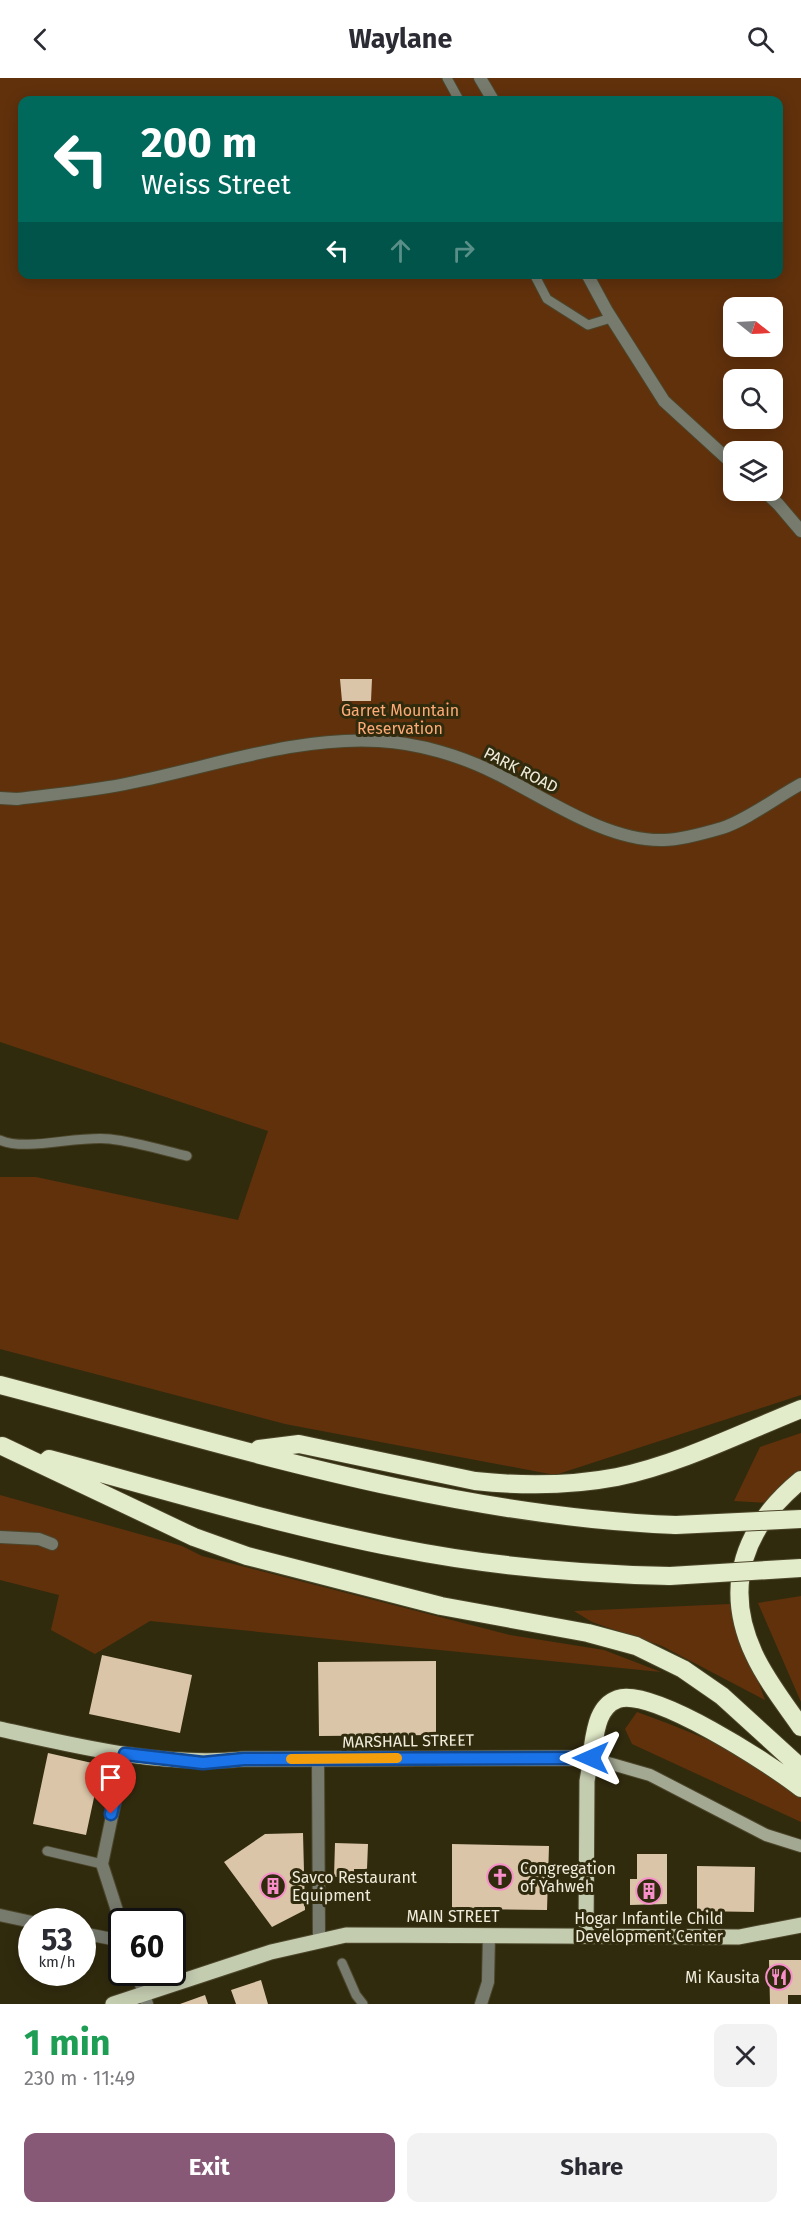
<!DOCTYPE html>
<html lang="en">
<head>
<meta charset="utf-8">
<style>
  :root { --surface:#fff; --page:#f2f2f3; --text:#2b2b33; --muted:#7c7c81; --accent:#885877 }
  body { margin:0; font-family:"Fira Sans",sans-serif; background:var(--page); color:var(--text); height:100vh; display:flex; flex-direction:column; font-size:22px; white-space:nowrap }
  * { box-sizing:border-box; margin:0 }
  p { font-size:20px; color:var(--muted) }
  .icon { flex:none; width:33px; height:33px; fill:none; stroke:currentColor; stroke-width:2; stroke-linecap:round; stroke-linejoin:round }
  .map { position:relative; height:1926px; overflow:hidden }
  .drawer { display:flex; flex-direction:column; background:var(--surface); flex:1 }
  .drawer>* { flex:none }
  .guide { position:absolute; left:18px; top:18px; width:765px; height:183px; border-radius:12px; box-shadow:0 3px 15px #0003; background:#00695c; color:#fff; overflow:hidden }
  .needle { width:39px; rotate:108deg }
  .controls { position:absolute; left:723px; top:219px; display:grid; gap:12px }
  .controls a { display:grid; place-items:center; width:60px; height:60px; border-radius:12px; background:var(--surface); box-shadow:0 3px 15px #0003; font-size:30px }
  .speed { position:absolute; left:18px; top:1830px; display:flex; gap:12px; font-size:30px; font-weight:700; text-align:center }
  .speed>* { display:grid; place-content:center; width:78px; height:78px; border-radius:50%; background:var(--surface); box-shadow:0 3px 15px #0003; line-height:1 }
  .speed small { font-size:15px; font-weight:400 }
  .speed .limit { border:3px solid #111; border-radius:9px; background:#fff; color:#111 }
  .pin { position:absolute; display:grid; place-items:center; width:51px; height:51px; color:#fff; margin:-62px -26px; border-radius:50% 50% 50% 0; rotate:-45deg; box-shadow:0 0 6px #0007 }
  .pin .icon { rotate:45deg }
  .me { position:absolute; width:66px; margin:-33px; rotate:270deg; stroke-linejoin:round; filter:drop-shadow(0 0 4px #0008) }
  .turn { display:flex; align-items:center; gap:21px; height:126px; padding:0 24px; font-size:27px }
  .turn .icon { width:78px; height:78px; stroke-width:2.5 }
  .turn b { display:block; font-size:42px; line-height:51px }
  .lanes { display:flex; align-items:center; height:57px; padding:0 24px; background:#0003; justify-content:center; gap:30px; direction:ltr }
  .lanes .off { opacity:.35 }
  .round { display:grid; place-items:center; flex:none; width:63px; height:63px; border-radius:12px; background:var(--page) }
  .head { display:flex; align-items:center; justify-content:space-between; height:102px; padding:0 24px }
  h1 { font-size:36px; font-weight:700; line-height:45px; color:#1e9e55 }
  .action { display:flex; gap:12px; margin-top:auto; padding:12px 24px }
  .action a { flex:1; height:69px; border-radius:12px; background:var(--accent); color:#fff; font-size:24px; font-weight:700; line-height:69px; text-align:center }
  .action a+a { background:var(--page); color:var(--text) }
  header { display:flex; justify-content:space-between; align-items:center; height:78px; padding:0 24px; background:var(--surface); font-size:27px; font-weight:700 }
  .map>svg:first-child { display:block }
</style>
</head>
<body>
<header><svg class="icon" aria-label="back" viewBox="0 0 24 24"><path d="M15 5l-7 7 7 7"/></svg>Waylane<svg class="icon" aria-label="search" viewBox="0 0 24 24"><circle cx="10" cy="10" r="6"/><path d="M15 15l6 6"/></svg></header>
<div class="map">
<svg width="801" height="1926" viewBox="0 0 801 1926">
  <rect width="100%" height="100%" fill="#312b0e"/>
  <!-- green -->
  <path fill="#61310c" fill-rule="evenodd" d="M0 0H801V1317L555 1397 285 1346 0 1271V1099H36L238 1142 268 1053 0 964ZM22 22H778V196H22ZM734 230H772V268H734ZM734 302H772V340H734ZM734 374H772V412H734Z
    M801 1355V1394L770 1425 734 1423 760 1369Z
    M0 1417 182 1468 202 1478 510 1557 604 1572 661 1594 150 1543 95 1576 51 1552 59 1517 0 1502Z
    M801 1518V1624L758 1525Z
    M730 1526 765 1622 662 1568 592 1544 574 1533Z
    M637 1634C692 1654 758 1679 801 1720V1744L632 1666 625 1651Z"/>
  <!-- building -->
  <path fill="#dac5a8" d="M340 601H372L371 623H342Z
    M102 1577 192 1597 180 1655 89 1636Z
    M436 1583V1657L319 1658 318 1584Z
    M48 1675 101 1687 86 1757 33 1746Z
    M303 1755 305 1832 272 1849 224 1784 265 1756Z
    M335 1765 368 1766 367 1791H354V1799H334Z
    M452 1766 549 1768 547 1832 452 1831Z
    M637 1776H667V1826L630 1827V1801H637Z
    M697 1788 755 1789 754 1834 697 1833Z
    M769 1882H801V1917H788V1926H770Z
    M261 1902 268 1926H236L231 1912Z
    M205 1917 208 1926H180Z"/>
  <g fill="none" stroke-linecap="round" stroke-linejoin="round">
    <!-- lane casing -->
    <g stroke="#4c462b" stroke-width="11">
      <path id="lane" d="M447 0 459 22
        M534 196 547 221 588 247 611 240
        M0 1062C26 1074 78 1057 110 1061 136 1064 162 1072 187 1078
        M47 1773 102 1786
        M342 1885 356 1917 363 1926"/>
    </g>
    <!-- street casing -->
    <g stroke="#4c462b" stroke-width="14">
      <path id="street" d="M480 0 493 22
        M587 196 607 233 664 323 734 387
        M763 412 778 426 801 453
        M0 720 17 721C55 716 93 713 130 705 211 689 296 658 379 663 418 665 462 678 497 696 546 720 607 764 664 762 681 762 705 755 722 750 747 742 777 719 801 706
        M0 1459 39 1461 52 1466
        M318 1681 319 1861
        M0 1837 32 1844
        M122 1848 102 1786 125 1676
        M82 1855 122 1863
        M137 1894 147 1926
        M481 1926 488 1904 489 1857"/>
    </g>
    <!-- secondary casing -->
    <g stroke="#4c462b" stroke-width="14">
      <path id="secondary" d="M591 1680 650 1697 766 1757 801 1768"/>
    </g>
    <!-- primary casing -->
    <g stroke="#4c462b" stroke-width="17">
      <path id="primary" d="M0 1651C80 1669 162 1689 244 1681L591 1680 587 1703 586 1857
        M113 1926 271 1874 346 1857 739 1859 801 1847"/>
    </g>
    <!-- highway casing -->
    <g stroke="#4c462b" stroke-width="20">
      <path id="highway" d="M0 1307C222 1365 445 1438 676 1447
        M2 1368 194 1459 247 1478 441 1528 588 1555 636 1568 683 1591 722 1618 801 1690
        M259 1371 299 1366 475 1403C522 1408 570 1408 617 1399 680 1386 741 1355 801 1331
        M49 1381C165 1412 280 1447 398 1470 488 1488 579 1496 670 1498
        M801 1402C745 1448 722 1507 754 1576 766 1602 785 1626 801 1649
        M591 1680C595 1660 595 1629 618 1621 652 1609 772 1687 801 1710"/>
    </g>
    <!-- lane -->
    <use href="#lane" stroke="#777b6e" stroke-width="9"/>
    <!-- street -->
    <use href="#street" stroke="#777b6e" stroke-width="12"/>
    <!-- secondary -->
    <use href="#secondary" stroke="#a3a893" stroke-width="12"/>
    <!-- primary -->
    <use href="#primary" stroke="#c4ccb0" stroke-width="15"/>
    <!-- highway -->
    <use href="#highway" stroke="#e3ecca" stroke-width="18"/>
    <!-- highway-bridge casing -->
    <g stroke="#4c462b" stroke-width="20" stroke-linecap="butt">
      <path id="highway-bridge" d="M676 1447 801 1441
        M670 1498 801 1490"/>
    </g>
    <!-- highway-bridge -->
    <use href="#highway-bridge" stroke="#e3ecca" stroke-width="18"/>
  </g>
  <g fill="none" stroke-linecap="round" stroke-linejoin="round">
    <!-- route casing -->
    <g stroke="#114b97" stroke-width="15">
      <path id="route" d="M111 1736 125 1676 203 1685 244 1681 591 1680"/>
    </g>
    <!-- route -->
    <use href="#route" stroke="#1a73e8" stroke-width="10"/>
    <!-- slow -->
    <path stroke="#f59e0b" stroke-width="10" d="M291 1681 397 1680"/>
  </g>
  <!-- icons -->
  <defs>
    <g id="church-ring" transform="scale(1.35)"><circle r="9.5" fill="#312b0e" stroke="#f98fca" stroke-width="1.5"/><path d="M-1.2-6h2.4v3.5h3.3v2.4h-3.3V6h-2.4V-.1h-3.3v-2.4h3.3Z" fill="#f98fca"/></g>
    <g id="building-ring" transform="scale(1.35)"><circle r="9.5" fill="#312b0e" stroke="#f98fca" stroke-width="1.5"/><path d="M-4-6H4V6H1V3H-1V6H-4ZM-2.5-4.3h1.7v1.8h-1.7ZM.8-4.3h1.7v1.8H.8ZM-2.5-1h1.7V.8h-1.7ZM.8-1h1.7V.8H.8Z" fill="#f98fca"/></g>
    <g id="restaurant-ring" transform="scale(1.35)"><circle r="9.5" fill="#312b0e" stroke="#f98fca" stroke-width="1.5"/><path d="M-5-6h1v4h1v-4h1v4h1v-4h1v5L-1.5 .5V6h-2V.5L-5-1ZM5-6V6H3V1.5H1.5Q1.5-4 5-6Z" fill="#f98fca"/></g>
  </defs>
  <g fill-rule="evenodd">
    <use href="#church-ring" x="500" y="1799"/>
    <use href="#building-ring" x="273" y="1808"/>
    <use href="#building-ring" x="649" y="1813"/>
    <use href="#restaurant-ring" x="779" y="1899"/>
  </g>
  <g text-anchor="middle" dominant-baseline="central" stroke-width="6" stroke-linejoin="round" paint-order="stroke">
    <!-- park labels -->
    <g font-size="16" fill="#fdab76" stroke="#312b0e">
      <text x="400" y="632">Garret Mountain<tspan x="400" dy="18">Reservation</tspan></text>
    </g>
    <!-- street labels -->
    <g font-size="16" fill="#efecdb" stroke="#312b0e">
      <text transform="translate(521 692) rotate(27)">PARK ROAD</text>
      <text transform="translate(408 1663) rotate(-1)">MARSHALL STREET</text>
      <text x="453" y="1838">MAIN STREET</text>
    </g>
    <!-- poi labels -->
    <g font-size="16" fill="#efecdb" stroke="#312b0e" text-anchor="start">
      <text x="520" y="1790">Congregation<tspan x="520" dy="18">of Yahweh</tspan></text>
      <text x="292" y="1799">Savco Restaurant<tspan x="292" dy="18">Equipment</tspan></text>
      <text x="649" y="1840" text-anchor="middle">Hogar Infantile Child<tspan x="649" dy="18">Development Center</tspan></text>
      <text x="760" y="1899" text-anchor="end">Mi Kausita</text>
    </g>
  </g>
</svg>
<div class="controls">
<a><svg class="needle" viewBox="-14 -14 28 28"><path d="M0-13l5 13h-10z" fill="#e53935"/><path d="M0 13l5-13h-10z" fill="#7c7c81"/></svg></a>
<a><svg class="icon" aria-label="search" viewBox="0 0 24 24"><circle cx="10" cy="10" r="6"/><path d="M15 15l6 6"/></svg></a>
<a><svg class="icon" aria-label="layers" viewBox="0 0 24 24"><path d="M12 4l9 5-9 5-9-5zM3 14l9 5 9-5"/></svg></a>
</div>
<div class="speed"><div>53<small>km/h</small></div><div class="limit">60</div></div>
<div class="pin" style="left:111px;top:1736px;background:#d93025"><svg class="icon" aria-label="arrive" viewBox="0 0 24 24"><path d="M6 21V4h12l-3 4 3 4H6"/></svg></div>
<svg class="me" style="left:591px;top:1680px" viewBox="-20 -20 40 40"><path d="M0-17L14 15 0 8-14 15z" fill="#1a73e8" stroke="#fff" stroke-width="4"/></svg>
<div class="guide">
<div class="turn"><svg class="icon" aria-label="left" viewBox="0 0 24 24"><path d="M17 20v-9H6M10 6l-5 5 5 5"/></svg><div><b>200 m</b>Weiss Street</div></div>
<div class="lanes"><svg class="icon" aria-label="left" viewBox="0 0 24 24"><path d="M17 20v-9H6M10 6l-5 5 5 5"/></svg><svg class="icon off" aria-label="ahead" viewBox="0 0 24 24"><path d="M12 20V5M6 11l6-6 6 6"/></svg><svg class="icon off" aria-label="right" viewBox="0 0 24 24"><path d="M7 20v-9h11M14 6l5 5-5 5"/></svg></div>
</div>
</div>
<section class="drawer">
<div class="head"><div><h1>1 min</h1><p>230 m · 11:49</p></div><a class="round"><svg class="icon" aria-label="close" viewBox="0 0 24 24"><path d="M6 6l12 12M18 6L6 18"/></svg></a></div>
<div class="action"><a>Exit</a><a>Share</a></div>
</section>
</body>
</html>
